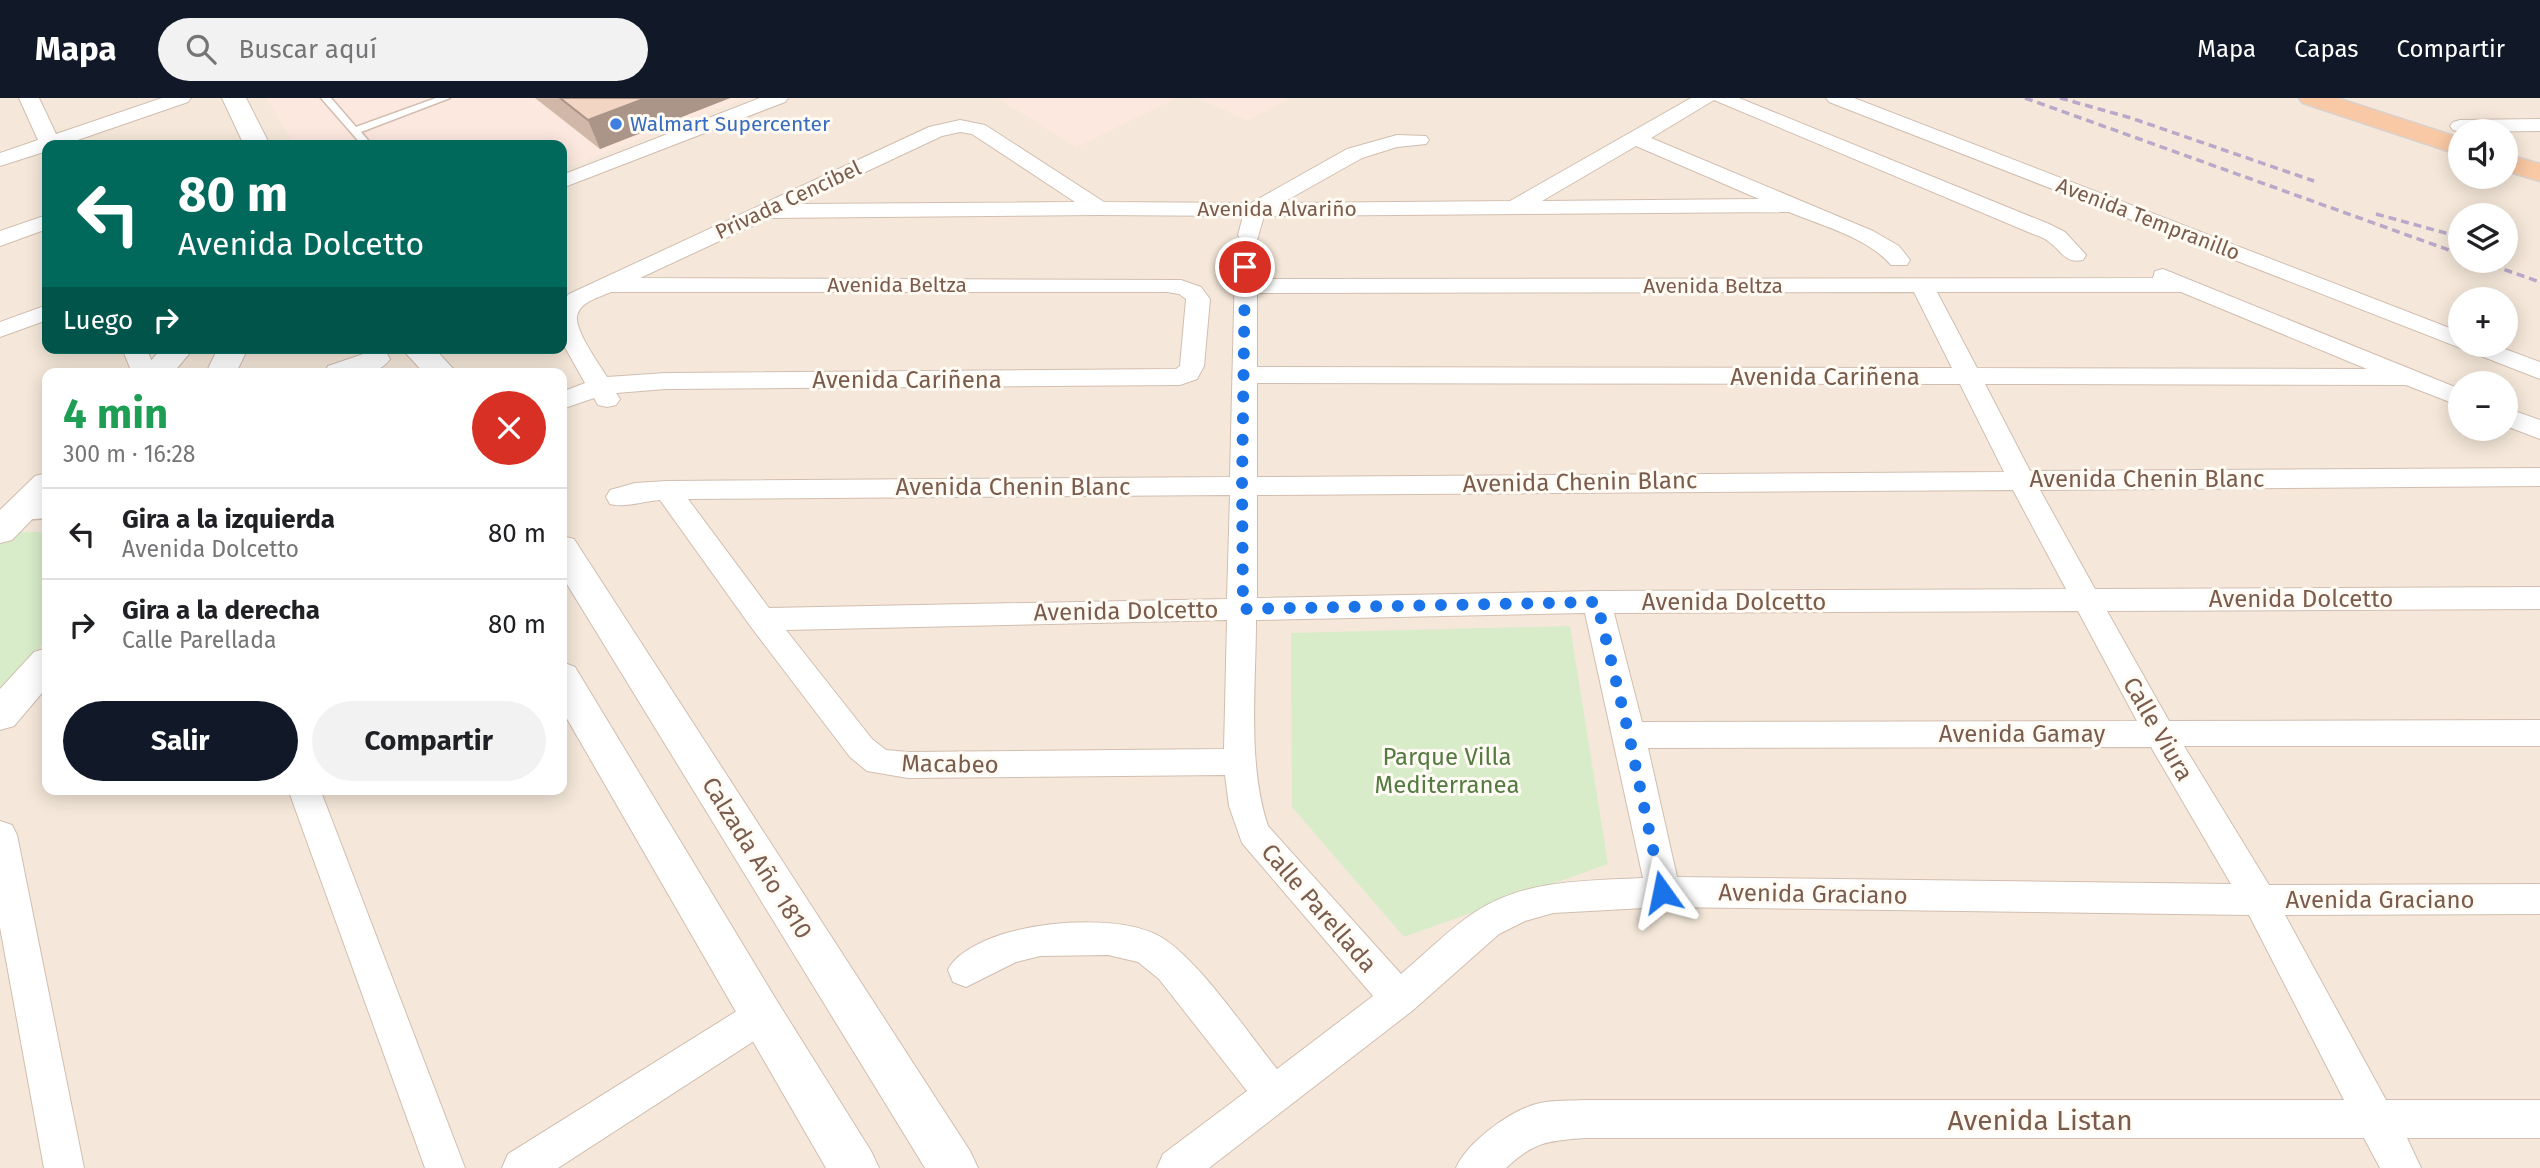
<!DOCTYPE html>
<html lang="es">
<head>
<meta charset="utf-8">
<style>
  :root { --surface:#fff; --page:#f2f2f2; --text:#202124; --muted:#757577; --line:#e0e0e0; --accent:#111827 }
  body { margin:0; font-family:"Fira Sans",sans-serif; background:var(--page); color:var(--text); height:100vh; display:flex; flex-direction:column; font-size:26px; white-space:nowrap }
  * { box-sizing:border-box; margin:0 }
  p { font-size:23px; color:var(--muted) }
  .icon { flex:none; width:38px; height:38px; fill:none; stroke:currentColor; stroke-width:2; stroke-linecap:round; stroke-linejoin:round }
  .map { position:relative; flex:1; overflow:hidden }
  .sheet { position:absolute; left:42px; top:270px; width:525px; height:427px; display:flex; flex-direction:column; background:var(--surface); border-radius:14px; box-shadow:0 4px 18px #0003 }
  .sheet>* { flex:none }
  .hud { position:absolute; left:42px; top:42px; width:525px; height:214px; border-radius:14px; box-shadow:0 4px 18px #0003; background:#00695c; color:#fff; overflow:hidden }
  .buttons { position:absolute; left:2448px; top:21px; display:grid; gap:14px }
  .buttons a { display:grid; place-items:center; width:70px; height:70px; border-radius:50%; background:var(--surface); box-shadow:0 4px 18px #0003; font-size:35px }
  .pin { position:absolute; display:grid; place-items:center; width:60px; height:60px; color:#fff; margin:-30px; border:4px solid #fff; border-radius:50%; box-shadow:0 2px 7px #0007 }
  .me { position:absolute; width:77px; margin:-38px; rotate:348deg; stroke-linejoin:round; filter:drop-shadow(0 0 5px #0008) }
  .turn { display:flex; align-items:center; gap:24px; height:147px; padding:0 21px; font-size:32px }
  .turn .icon { width:91px; height:91px; stroke-width:2.5 }
  .turn b { display:block; font-size:49px; line-height:60px }
  .then { display:flex; align-items:center; height:66px; padding:0 21px; background:#0003; gap:14px; font-size:26px }
  .round { display:grid; place-items:center; flex:none; width:74px; height:74px; border-radius:37px; background:var(--page) }
  .summary { display:flex; align-items:center; justify-content:space-between; height:119px; padding:0 21px }
  h1 { font-size:42px; font-weight:700; line-height:52px; color:#1e9e55 }
  .action { display:flex; gap:14px; margin-top:auto; padding:14px 21px }
  .action a { flex:1; height:80px; border-radius:42px; background:var(--accent); color:#fff; font-size:28px; font-weight:700; line-height:80px; text-align:center }
  .action a+a { background:var(--page); color:var(--text) }
  ul { padding:0; list-style:none }
  li { display:flex; align-items:center; gap:21px; height:91px; padding:0 21px; border-top:2px solid var(--line) }
  li div { flex:1 }
  li b { display:block; font-size:26px }
  li em { font-style:normal }
  header { display:flex; align-items:center; gap:42px; box-sizing:border-box; height:98px; padding:0 35px; background:var(--accent); color:#fff }
  header strong { font-size:33px }
  nav { display:flex; gap:38px; margin-inline-start:auto; font-size:24px }
  .search { width:490px; height:63px; background:var(--page); display:flex; align-items:center; gap:18px; box-sizing:border-box; padding:0 24px; border-radius:38px; color:var(--muted); font-size:26px }
  .map>svg:first-child { display:block }
</style>
</head>
<body>
<header>
<strong>Mapa</strong>
<div class="search"><svg class="icon" aria-label="search" viewBox="0 0 24 24"><circle cx="10" cy="10" r="6"/><path d="M15 15l6 6"/></svg>Buscar aquí</div>
<nav><a>Mapa</a><a>Capas</a><a>Compartir</a></nav>
</header>
<div class="map">
<svg width="2540" height="1070" viewBox="0 0 2540 1070">
  <rect width="100%" height="100%" fill="#fdf6ec"/>
  <!-- residential -->
  <path fill="#f5e8da" fill-rule="evenodd" d="M0 0H2540V1070H0ZM2460 33H2506V79H2460ZM47 47H562V250H47ZM2460 117H2506V163H2460ZM2460 201H2506V247H2460ZM47 275H562V691H47ZM2460 285H2506V331H2460Z"/>
  <!-- commercial -->
  <path fill="#fde8e0" d="M267 0H745L562 71V47H294Z
    M997 0H1176L1077 49Z
    M1197 0H1291L1248 22Z"/>
  <!-- green -->
  <path fill="#d8ecc9" d="M13 434H47V542L0 591V447Z
    M1570 528 1608 766 1404 839 1292 709 1291 535Z"/>
  <g fill="none" stroke-linecap="round" stroke-linejoin="round">
    <!-- service casing -->
    <g stroke="#d1beb0" stroke-width="3">
      <path id="service" d="M321 0H331L356 29 436 0H450L361 34 372 47H362Z
        M47 411V420L21 422 15 417 21 412Z"/>
    </g>
    <!-- minor casing -->
    <g stroke="#d1beb0" stroke-width="2">
      <path id="minor" d="M19 0H39L56 36 162 0H191L188 4 63 47H47V53L0 68V55L38 42Z
        M760 0H788L785 4 562 90V77Z
        M1691 0H1739L2049 126 2065 134 2086 157 2083 162C2065 166 2062 153 2049 144 2045 140 2038 138 2033 136L1714 2 1651 40 1873 133 1899 148 1910 162 1907 167H1891C1867 139 1822 128 1789 114L1264 118 1257 142H1241L1238 137 1243 118 1099 117 769 120 640 180 1181 182 1201 189 1210 201 1204 268 1197 281 1180 287 666 291 616 295 620 301 616 307 607 309 598 307 594 300 562 311V294L585 285 562 244V203L569 196 929 29 960 22 985 27 1104 104 1251 105 1347 51 1397 37 1426 38 1429 42 1426 46 1397 49 1362 60 1282 105 1510 103ZM960 34 972 36 1075 104 797 106 942 38ZM1636 48 1759 101 1542 103ZM611 194H1167L1179 196 1186 201 1180 268 1176 271 666 275 607 279C599 266 571 228 578 215 583 203 600 199 611 194Z
        M1826 0H1854L2460 234V247H2494L2540 264V281L1829 4Z
        M2540 21V33L2460 34 2453 32 2450 28 2453 24 2460 22Z
        M47 117V131L0 148V133Z
        M1246 162 1254 164 1257 169V181L2153 180 2155 173 2163 171 2460 291V308L2406 287 1985 286 2030 373 2540 370V388L2040 392 2095 491 2540 489V511L2107 513 2169 623 2540 622V648H2184L2269 787 2540 786V816L2285 817 2386 1002H2540V1040H2407L2421 1070H2380L2364 1040H1584C1547 1043 1534 1044 1506 1070H1456C1467 1044 1512 1011 1540 1005 1554 1002 1570 1003 1584 1002H2344L2249 817 1663 809 1553 815 1525 823 1499 836 1412 913 1209 1070H1157L1163 1056 1247 993 1159 881 1138 864 1108 857 1040 858 1016 864 966 889 953 884 948 872C957 852 993 838 1014 833 1054 823 1124 818 1161 839 1199 862 1247 934 1277 971L1373 898 1242 745 1229 708 1225 677 908 680 867 673 850 659 751 529 660 402C644 403 625 410 610 406L606 399 610 392 635 385 667 383 1230 379 1235 169 1238 164ZM1914 194 1952 270 1257 269V195ZM1937 194H2181L2367 271 1977 270ZM1257 285 1960 286 2004 374 1257 379ZM2013 392 2066 491 1597 493 1257 500V397ZM1230 397 1227 501 769 510 688 401ZM2078 513 2137 623 1642 624 1614 515ZM1585 515 1643 780C1585 783 1526 781 1475 814 1449 831 1425 856 1401 876L1268 728C1247 666 1256 587 1256 522ZM1227 522 1224 651 908 654 886 652 872 641 786 532ZM2151 649 2231 786 1677 779 1648 650Z
        M47 207V222L0 239V224Z
        M122 250H146L157 275H132Z
        M2506 310 2540 322V341L2506 328Z
        M288 691H320L465 1070H425Z
        M0 723 12 727 17 737 84 1070H44L0 829Z
        M761 901 774 906 779 918 774 930 558 1070H502L508 1056 748 906Z"/>
    </g>
    <!-- tertiary casing -->
    <g stroke="#d1beb0" stroke-width="2">
      <path id="tertiary" d="M222 0H246L270 47H244Z
        M162 250H194L173 275H140Z
        M218 250H248L236 275H206Z
        M401 250H434L457 275H424Z
        M375 252 386 254 390 261C377 281 345 275 324 275L328 268Z
        M47 375V406L12 442 0 445V412L35 378Z
        M562 438 574 441 970 1053 978 1070H925L562 478Z
        M47 550V589L14 628 0 632V591L34 554Z
        M562 564 575 569 777 903 871 1053 879 1070H826L562 612Z"/>
    </g>
    <!-- trunk casing -->
    <g stroke="#dad1cd" stroke-width="3">
      <path id="trunk" d="M2299 0H2337L2460 40V57L2303 5Z
        M2506 56 2540 66V83L2506 73Z"/>
    </g>
    <!-- service -->
    <use href="#service" fill="#fff" fill-rule="evenodd"/>
    <!-- minor -->
    <use href="#minor" fill="#fff" fill-rule="evenodd"/>
    <!-- tertiary -->
    <use href="#tertiary" fill="#fff" fill-rule="evenodd"/>
    <!-- trunk -->
    <use href="#trunk" fill="#f9c8a4" fill-rule="evenodd"/>
    <!-- rail -->
    <path stroke="#b9a8c9" stroke-width="3.5" stroke-dasharray="8 5" stroke-linecap="butt" d="M2025 0 2460 156
      M2060 0 2131 20 2314 83
      M2376 116 2460 139
      M2480 163 2540 184"/>
  </g>
  <!-- wall -->
  <path fill="#d1b7a8" d="M535 0H730L600 51Z"/>
  <!-- shaded-wall -->
  <path fill="#aa9588" d="M646 0H730L600 51 588 22Z"/>
  <!-- building -->
  <path fill="#f3d5c3" stroke="#aa9588" stroke-width="2" d="M560 0H646L588 22Z"/>
  <g fill="none" stroke-linecap="round" stroke-linejoin="round">
    <!-- route -->
    <path stroke="#1a73e8" stroke-width="12" stroke-dasharray="0 21.6" d="M1245 169 1242 387 1243 511 1597 504 1629 637 1662 794"/>
  </g>
  <!-- markers -->
  <circle fill="#3f7fe0" stroke="#fffaf3" stroke-width="2.5" cx="616" cy="26" r="7"/>
  <g text-anchor="middle" dominant-baseline="central" stroke-width="6" stroke-linejoin="round" paint-order="stroke">
    <!-- far-shop labels -->
    <g font-size="21" fill="#366cbe" stroke="#fffaf3" text-anchor="start">
      <text x="630" y="26">Walmart Supercenter</text>
    </g>
    <!-- far-street labels -->
    <g font-size="21" fill="#7a5c4d" stroke="#fffaf3">
      <text transform="translate(788 102) rotate(-25)">Privada Cencibel</text>
      <text x="1277" y="111">Avenida Alvariño</text>
      <text transform="translate(2148 121) rotate(21)">Avenida Tempranillo</text>
      <text x="897" y="187">Avenida Beltza</text>
      <text x="1713" y="188">Avenida Beltza</text>
    </g>
    <!-- street labels -->
    <g font-size="24" fill="#7a5c4d" stroke="#fffaf3">
      <text x="1825" y="279">Avenida Cariñena</text>
      <text x="907" y="282">Avenida Cariñena</text>
      <text x="2147" y="381">Avenida Chenin Blanc</text>
      <text transform="translate(1580 384) rotate(-1)">Avenida Chenin Blanc</text>
      <text x="1013" y="389">Avenida Chenin Blanc</text>
      <text x="2301" y="501">Avenida Dolcetto</text>
      <text x="1734" y="504">Avenida Dolcetto</text>
      <text transform="translate(1126 513) rotate(-1)">Avenida Dolcetto</text>
      <text transform="translate(2158 631) rotate(60)">Calle Viura</text>
      <text x="2022" y="636">Avenida Gamay</text>
      <text transform="translate(950 666) rotate(1)">Macabeo</text>
      <text transform="translate(757 760) rotate(58)">Calzada Año 1810</text>
      <text transform="translate(1813 796) rotate(1)">Avenida Graciano</text>
      <text x="2380" y="802">Avenida Graciano</text>
      <text transform="translate(1319 810) rotate(49)">Calle Parellada</text>
    </g>
    <!-- park labels -->
    <g font-size="24" fill="#537a41" stroke="#fffaf3">
      <text x="1447" y="659">Parque Villa<tspan x="1447" dy="28">Mediterranea</tspan></text>
    </g>
    <!-- near-street labels -->
    <g font-size="28" fill="#7a5c4d" stroke="#fffaf3">
      <text x="2040" y="1022">Avenida Listan</text>
    </g>
  </g>
</svg>
<div class="buttons">
<a><svg class="icon" aria-label="sound" viewBox="0 0 24 24"><path d="M4 9h4l5-4v14l-5-4H4zM17 9q2 3 0 6"/></svg></a>
<a><svg class="icon" aria-label="layers" viewBox="0 0 24 24"><path d="M12 4l9 5-9 5-9-5zM3 14l9 5 9-5"/></svg></a>
<a>+</a>
<a>−</a>
</div>
<div class="pin" style="left:1245px;top:169px;background:#d93025"><svg class="icon" aria-label="arrive" viewBox="0 0 24 24"><path d="M6 21V4h12l-3 4 3 4H6"/></svg></div>
<svg class="me" style="left:1662px;top:794px" viewBox="-20 -20 40 40"><path d="M0-17L14 15 0 8-14 15z" fill="#1a73e8" stroke="#fff" stroke-width="4"/></svg>
<div class="hud">
<div class="turn"><svg class="icon" aria-label="left" viewBox="0 0 24 24"><path d="M17 20v-9H6M10 6l-5 5 5 5"/></svg><div><b>80 m</b>Avenida Dolcetto</div></div>
<div class="then">Luego<svg class="icon" aria-label="right" viewBox="0 0 24 24"><path d="M7 20v-9h11M14 6l5 5-5 5"/></svg></div>
</div>
<section class="sheet">
<div class="summary"><div><h1>4 min</h1><p>300 m · 16:28</p></div><a class="round" style="background:#d93025;color:#fff"><svg class="icon" aria-label="close" viewBox="0 0 24 24"><path d="M6 6l12 12M18 6L6 18"/></svg></a></div>
<ul>
<li><svg class="icon" aria-label="left" viewBox="0 0 24 24"><path d="M17 20v-9H6M10 6l-5 5 5 5"/></svg><div><b>Gira a la izquierda</b><p>Avenida Dolcetto</p></div><em>80 m</em></li>
<li><svg class="icon" aria-label="right" viewBox="0 0 24 24"><path d="M7 20v-9h11M14 6l5 5-5 5"/></svg><div><b>Gira a la derecha</b><p>Calle Parellada</p></div><em>80 m</em></li>
</ul>
<div class="action"><a>Salir</a><a>Compartir</a></div>
</section>
</div>
</body>
</html>
